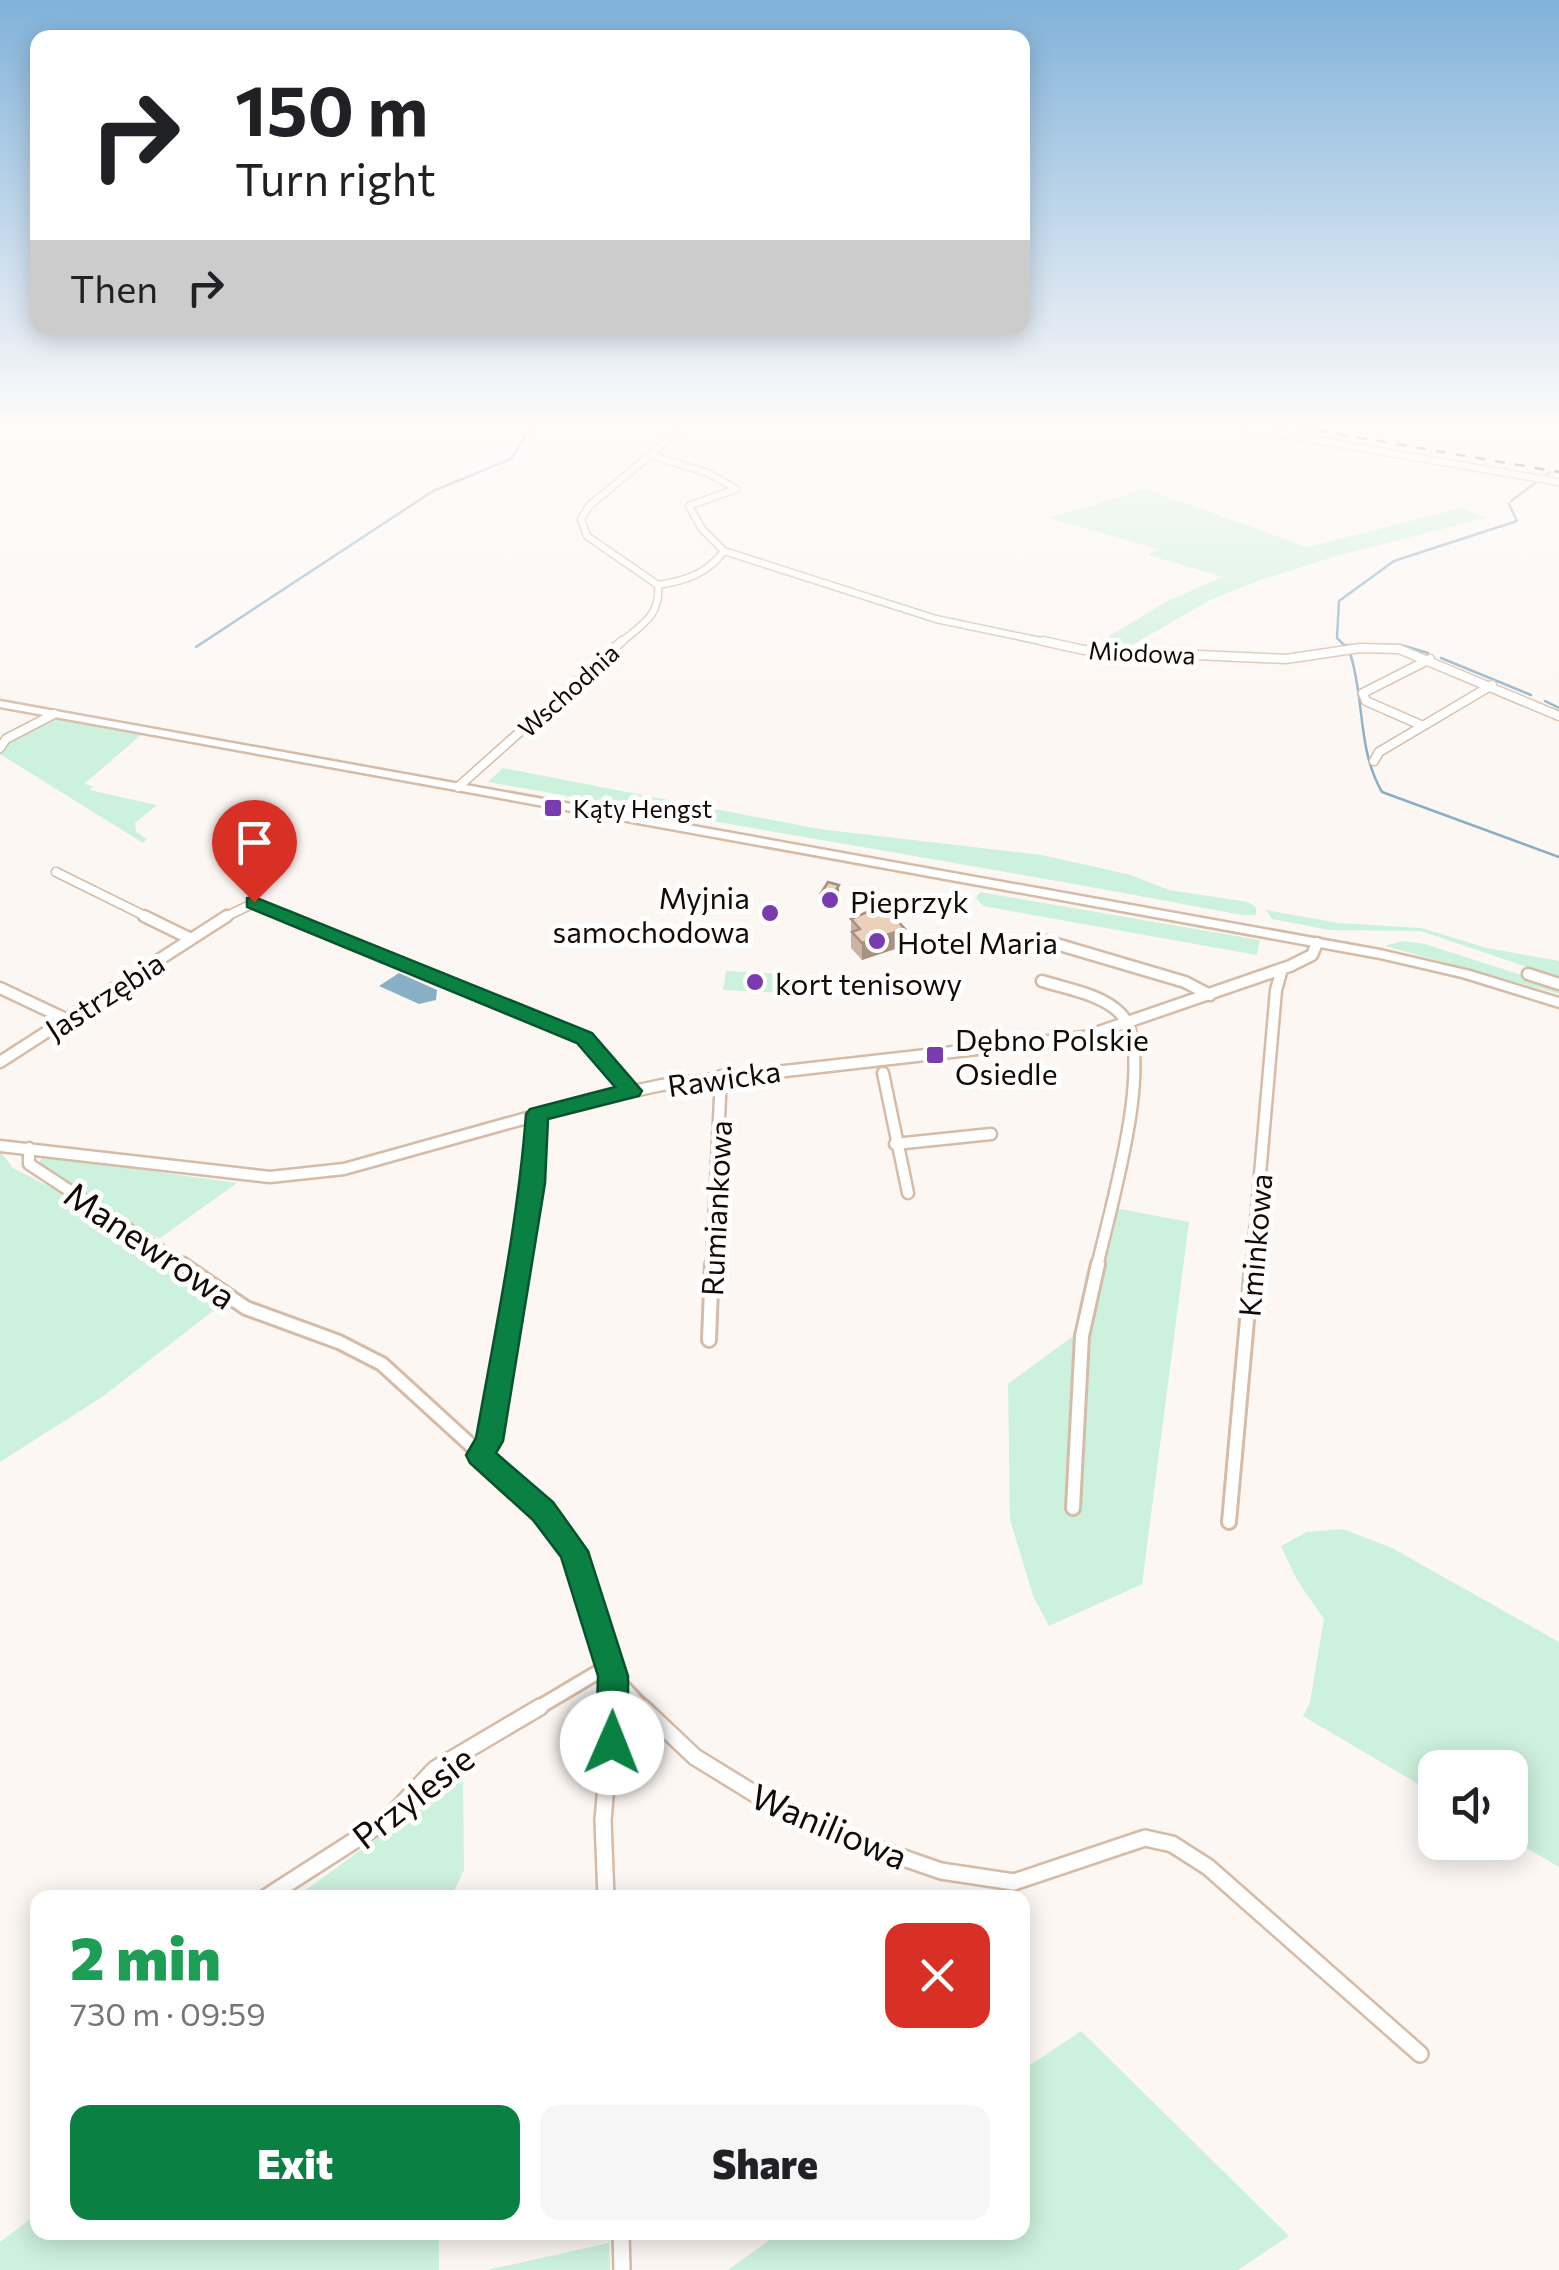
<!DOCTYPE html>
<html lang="en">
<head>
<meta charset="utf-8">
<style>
  :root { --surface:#fff; --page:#f6f6f6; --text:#202124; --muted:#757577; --accent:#0b8043 }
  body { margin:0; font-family:Commissioner,sans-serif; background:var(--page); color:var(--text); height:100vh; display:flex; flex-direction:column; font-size:38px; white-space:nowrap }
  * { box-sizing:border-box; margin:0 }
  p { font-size:32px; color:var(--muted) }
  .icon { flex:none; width:55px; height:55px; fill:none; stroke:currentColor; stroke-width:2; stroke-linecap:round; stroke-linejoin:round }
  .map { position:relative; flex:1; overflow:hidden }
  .drawer { position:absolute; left:30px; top:1890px; width:1000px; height:350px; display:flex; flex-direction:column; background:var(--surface); border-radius:20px; box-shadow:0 5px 25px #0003 }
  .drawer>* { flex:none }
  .banner { position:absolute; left:30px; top:30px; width:1000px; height:305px; border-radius:20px; box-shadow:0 5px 25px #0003; background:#fff; color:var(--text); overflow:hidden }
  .fabs { position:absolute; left:1418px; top:1750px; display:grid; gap:20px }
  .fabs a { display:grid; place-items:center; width:110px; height:110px; border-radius:20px; background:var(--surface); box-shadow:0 5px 25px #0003; font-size:50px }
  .pin { position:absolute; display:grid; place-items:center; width:85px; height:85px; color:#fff; margin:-102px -42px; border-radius:50% 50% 50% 0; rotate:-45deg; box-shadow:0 0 10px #0007 }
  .pin .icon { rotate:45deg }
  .me { position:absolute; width:110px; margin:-55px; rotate:1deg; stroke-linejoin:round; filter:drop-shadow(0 0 8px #0008) }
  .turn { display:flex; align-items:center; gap:35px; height:210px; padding:0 40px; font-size:45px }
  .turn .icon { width:130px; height:130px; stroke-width:2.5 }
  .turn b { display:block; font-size:70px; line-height:85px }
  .then { display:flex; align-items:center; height:95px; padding:0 40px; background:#0003; gap:20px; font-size:38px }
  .round { display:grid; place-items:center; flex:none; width:105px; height:105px; border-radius:20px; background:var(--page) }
  .headline { display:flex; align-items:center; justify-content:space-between; height:170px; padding:0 40px }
  h1 { font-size:60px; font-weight:800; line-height:75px; color:#1e9e55 }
  .button { display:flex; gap:20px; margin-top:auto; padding:20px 40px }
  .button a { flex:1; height:115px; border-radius:20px; background:var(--accent); color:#fff; font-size:40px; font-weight:800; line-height:115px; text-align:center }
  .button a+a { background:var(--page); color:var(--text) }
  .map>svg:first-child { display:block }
</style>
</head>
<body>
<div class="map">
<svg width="1559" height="2270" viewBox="0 0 1559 2270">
  <rect width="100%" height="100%" fill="#fdf7f3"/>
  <!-- green -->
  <path fill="#ccf1dc" d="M1146 489 1307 547 1462 508 1485 518 1336 556 1255 582 1210 600 1120 652 1088 649 1167 601 1223 577 1148 555 1158 549 1049 518Z
    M65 717 142 734 84 784 93 786 90 790 157 805 135 823 136 832 147 839 143 843 0 754V738L34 722Z
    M503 768 819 829 1042 855 1131 875 1169 890 1248 902 1256 907V915H1242C991 867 739 827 488 782Z
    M980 892 1260 940 1257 955 983 906 976 898Z
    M1266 910 1338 923 1421 928 1487 948 1559 961V978L1421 931 1330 930 1272 919Z
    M1402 941 1425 944 1559 987V994L1385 946Z
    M726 971 786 974V993L723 990Z
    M0 1151 13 1168 68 1196 160 1266 222 1304 102 1397 0 1462Z
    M43 1156 237 1183 160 1238C122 1227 76 1184 38 1164Z
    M1110 1207 1189 1222 1142 1584 1049 1626 1033 1596 1010 1519 1008 1384 1076 1334Z
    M1343 1529 1392 1548 1559 1642V1867L1510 1838V1768H1435V1794L1303 1716 1310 1702 1324 1619 1297 1580 1281 1546 1307 1532Z
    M463 1776 464 1870 451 1897H296Z
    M1081 2031 1289 2236 1238 2270H728L779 2233 1022 2232 1023 2070Z
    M37 2214 38 2232 439 2233V2270H0V2242Z
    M609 2243 610 2270H488Z"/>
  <!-- water -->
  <path fill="#88afc6" d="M399 973 437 990 436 1000 419 1004 379 986Z"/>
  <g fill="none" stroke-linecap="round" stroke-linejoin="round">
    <!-- stream -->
    <path stroke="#88afc6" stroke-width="2.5" d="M1511 501 1550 472
      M1343 645H1401L1428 653
      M196 647 433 491 511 459 531 427
      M1347 648 1337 638 1339 601 1394 561 1517 521 1509 504
      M1350 653C1365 699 1357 749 1382 792L1559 857
      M1441 658 1531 695
      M1545 701 1559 708"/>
    <!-- minor-far4 casing -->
    <g stroke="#d6bba7" stroke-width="9">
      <path id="minor-far4" d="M1240 427 1559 482
        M653 456 708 473 736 489 689 506 702 529 724 551C707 574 685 581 658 585
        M724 551 936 619 1055 644
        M658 585 587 536 581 519 589 506 684 427
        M619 644C641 625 661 616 658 585"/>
    </g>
    <!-- minor-far3 casing -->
    <g stroke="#d6bba7" stroke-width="11">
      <path id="minor-far3" d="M1043 641 1084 650 1286 659 1360 648 1399 649 1559 716
        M1423 726 1366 701 1363 693 1430 659
        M0 748 6 739 54 714
        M1374 761 1379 752 1492 685
        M458 787 622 641
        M56 872 149 918
        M223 918 254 903 291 918"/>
    </g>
    <!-- minor-far2 casing -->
    <g stroke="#d6bba7" stroke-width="15">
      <path id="minor-far2" d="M144 916 191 939
        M285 916 585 1038 631 1091
        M1046 941 1185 982 1210 995
        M1528 974 1559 984
        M1042 981C1067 989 1101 994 1120 1013 1159 1050 1108 1215 1097 1267
        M0 988 68 1020
        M0 1062 227 916
        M883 1073 908 1193
        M895 1144 991 1134
        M0 1146 270 1177 344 1169 591 1100 662 1085 1084 1037 1290 966 1312 955 1317 943
        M29 1148V1164L186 1267
        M519 1267 533 1183 538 1114
        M712 1267 721 1076
        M1252 1267 1276 990 1282 969"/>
    </g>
    <!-- minor-far1 casing -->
    <g stroke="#d6bba7" stroke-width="18">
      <path id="minor-far1" d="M182 1264 246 1308 339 1342 382 1364 543 1511 567 1546 598 1615 611 1661 613 1709
        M709 1340 712 1264
        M480 1455 489 1441 519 1264
        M1073 1508 1082 1336 1098 1264
        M1229 1522 1252 1264
        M613 1676 644 1709
        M536 1709 610 1665"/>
    </g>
    <!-- minor casing -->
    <g stroke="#d6bba7" stroke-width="20">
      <path id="minor" d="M642 1707 695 1757 760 1797 849 1839 941 1871 1014 1882 1145 1838 1172 1844 1208 1867 1420 2054
        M265 1898 388 1819 435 1769 540 1707
        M606 1898 603 1820 613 1707
        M621 2232 622 2270"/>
    </g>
    <!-- secondary casing -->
    <g stroke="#d6bba7" stroke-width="5">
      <path id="secondary" d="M0 701 1380 950 1470 971 1559 998V1007L1462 977 1380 958 0 707Z"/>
    </g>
    <!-- minor-far4 -->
    <use href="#minor-far4" stroke="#fff" stroke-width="6"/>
    <!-- minor-far3 -->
    <use href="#minor-far3" stroke="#fff" stroke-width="8"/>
    <!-- minor-far2 -->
    <use href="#minor-far2" stroke="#fff" stroke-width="10"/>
    <!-- minor-far1 -->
    <use href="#minor-far1" stroke="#fff" stroke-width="12"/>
    <!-- minor -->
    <use href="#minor" stroke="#fff" stroke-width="15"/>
    <!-- secondary -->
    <use href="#secondary" fill="#fff" fill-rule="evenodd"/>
    <!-- rail -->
    <path stroke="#3d342f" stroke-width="2.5" stroke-dasharray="10 10" stroke-linecap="butt" d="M1298 427 1559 472"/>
  </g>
  <!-- wall -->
  <path fill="#cbb3a2" d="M839 885V896L833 906 821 904V893Z
    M851 919 905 929 904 946 862 960 851 948Z"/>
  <!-- shaded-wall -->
  <path fill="#a59284" d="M839 885V896L833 906V895Z
    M905 929 904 946 862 960V943Z"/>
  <!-- building -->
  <path fill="#ecd0bc" stroke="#a59284" stroke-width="2.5" d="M828 882 839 885 833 895 821 893Z
    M876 908 889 912 905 929 862 943 852 932 860 929 851 919Z"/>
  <!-- sky -->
  <linearGradient id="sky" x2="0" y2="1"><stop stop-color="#81b2da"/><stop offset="0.57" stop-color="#fefbfa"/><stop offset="1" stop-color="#fefbfa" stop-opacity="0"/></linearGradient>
  <rect width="1559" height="745" fill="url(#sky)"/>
  <!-- route -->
  <path fill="#0b8043" stroke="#07532c" stroke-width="2.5" d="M254 897 592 1033 642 1091 639 1096 548 1119 545 1183 503 1441 496 1453 553 1502 588 1551 628 1676V1743L623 1754 612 1759 601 1754 596 1743 598 1676 561 1557 533 1520 470 1463 466 1455 476 1438C495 1331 518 1223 526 1114L530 1109 615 1087 577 1043 247 907V898Z"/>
  <!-- markers -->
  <g fill="#7a3bb0" stroke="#fff" stroke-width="4">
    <rect x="543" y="798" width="20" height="20" rx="5"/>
    <circle cx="830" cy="900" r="10"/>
    <circle cx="770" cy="913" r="10"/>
    <circle cx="877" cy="941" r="10"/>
    <circle cx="755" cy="982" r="10"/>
    <rect x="925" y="1045" width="20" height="20" rx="5"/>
  </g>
  <g text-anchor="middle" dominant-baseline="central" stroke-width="10" stroke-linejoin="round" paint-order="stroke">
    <!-- far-street labels -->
    <g font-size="25" fill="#130a05" stroke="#fff">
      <text transform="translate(1142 652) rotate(3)">Miodowa</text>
      <text transform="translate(568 690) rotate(-42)">Wschodnia</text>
    </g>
    <!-- far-poi labels -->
    <g font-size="25" fill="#130a05" stroke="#fff" text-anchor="start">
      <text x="573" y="808">Kąty Hengst</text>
    </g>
    <!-- poi labels -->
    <g font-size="30" fill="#130a05" stroke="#fff" text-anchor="start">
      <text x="750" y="896" text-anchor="end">Myjnia<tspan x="750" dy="34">samochodowa</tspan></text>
      <text x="850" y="900">Pieprzyk</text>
      <text x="897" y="941">Hotel Maria</text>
      <text x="775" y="982">kort tenisowy</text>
      <text x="955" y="1038">Dębno Polskie<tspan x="955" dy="34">Osiedle</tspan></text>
    </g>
    <!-- street labels -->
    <g font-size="30" fill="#130a05" stroke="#fff">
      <text transform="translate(104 995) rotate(-33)">Jastrzębia</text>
      <text transform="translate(724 1077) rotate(-8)">Rawicka</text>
      <text transform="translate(715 1208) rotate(-87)">Rumiankowa</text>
      <text transform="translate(1254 1245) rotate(-85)">Kminkowa</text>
    </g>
    <!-- near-street labels -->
    <g font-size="35" fill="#130a05" stroke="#fff">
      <text transform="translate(151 1244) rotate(34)">Manewrowa</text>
      <text transform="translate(412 1796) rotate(-38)">Przylesie</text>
      <text transform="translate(830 1825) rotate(23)">Waniliowa</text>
    </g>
  </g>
</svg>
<div class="fabs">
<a><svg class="icon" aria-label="sound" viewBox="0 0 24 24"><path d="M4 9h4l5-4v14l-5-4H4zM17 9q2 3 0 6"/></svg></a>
</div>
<div class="pin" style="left:254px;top:902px;background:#d93025"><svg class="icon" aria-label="arrive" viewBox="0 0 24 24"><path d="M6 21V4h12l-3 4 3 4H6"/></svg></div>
<svg class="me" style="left:612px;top:1743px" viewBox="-20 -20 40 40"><circle r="19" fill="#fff"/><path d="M0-13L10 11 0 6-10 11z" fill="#0b8043"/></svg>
<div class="banner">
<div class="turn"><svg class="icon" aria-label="right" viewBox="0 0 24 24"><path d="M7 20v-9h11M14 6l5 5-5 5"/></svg><div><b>150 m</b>Turn right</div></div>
<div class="then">Then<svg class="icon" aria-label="right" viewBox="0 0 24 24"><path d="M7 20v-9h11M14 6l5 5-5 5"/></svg></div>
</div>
<section class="drawer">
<div class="headline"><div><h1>2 min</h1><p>730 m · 09:59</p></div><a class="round" style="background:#d93025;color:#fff"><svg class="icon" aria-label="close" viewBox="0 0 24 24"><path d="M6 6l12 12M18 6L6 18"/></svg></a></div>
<div class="button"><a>Exit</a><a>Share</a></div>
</section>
</div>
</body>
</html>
